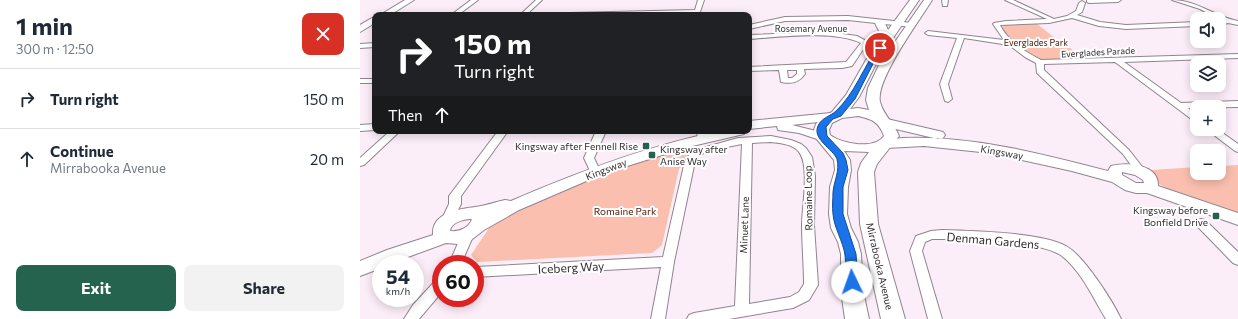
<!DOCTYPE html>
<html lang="en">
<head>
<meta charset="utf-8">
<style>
  :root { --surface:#fff; --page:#f2f2f3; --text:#1f2937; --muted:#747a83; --line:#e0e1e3; --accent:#26634e }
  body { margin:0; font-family:Commissioner,sans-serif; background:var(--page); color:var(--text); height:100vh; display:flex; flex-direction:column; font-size:15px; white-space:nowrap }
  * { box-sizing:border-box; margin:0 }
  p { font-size:13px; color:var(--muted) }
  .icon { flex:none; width:22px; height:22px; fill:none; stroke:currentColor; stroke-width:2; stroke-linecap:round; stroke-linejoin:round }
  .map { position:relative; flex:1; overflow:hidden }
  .details { display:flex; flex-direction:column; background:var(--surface); width:360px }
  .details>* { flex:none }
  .hud { position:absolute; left:12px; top:12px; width:380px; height:122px; border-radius:8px; box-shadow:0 2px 10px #0003; background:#202124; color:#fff; overflow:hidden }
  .buttons { position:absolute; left:830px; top:12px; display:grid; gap:8px }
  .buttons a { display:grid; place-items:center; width:36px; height:36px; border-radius:8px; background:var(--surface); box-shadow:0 2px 10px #0003; font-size:20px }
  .speed { position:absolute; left:12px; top:255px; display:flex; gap:8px; font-size:20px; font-weight:700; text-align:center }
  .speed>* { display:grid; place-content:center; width:52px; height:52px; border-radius:50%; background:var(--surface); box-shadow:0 2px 10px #0003; line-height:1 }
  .speed small { font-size:10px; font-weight:400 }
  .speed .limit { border:6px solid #d22; background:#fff; color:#111 }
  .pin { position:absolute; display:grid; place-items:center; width:34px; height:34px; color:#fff; margin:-17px; border:2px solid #fff; border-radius:50%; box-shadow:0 1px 4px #0007 }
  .me { position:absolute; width:44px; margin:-22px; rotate:357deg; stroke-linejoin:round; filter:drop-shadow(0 0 3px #0008) }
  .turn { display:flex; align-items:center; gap:14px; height:84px; padding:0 16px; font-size:18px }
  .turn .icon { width:52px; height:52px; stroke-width:2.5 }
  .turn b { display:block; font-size:28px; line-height:34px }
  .then { display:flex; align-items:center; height:38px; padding:0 16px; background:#0003; gap:8px; font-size:15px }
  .round { display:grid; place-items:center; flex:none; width:42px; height:42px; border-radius:8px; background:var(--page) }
  .headline { display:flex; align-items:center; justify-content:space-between; height:68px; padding:0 16px }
  h1 { font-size:24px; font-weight:700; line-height:30px }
  .primary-button { display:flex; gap:8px; margin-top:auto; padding:8px 16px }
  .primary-button a { flex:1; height:46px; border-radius:8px; background:var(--accent); color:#fff; font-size:16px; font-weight:700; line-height:46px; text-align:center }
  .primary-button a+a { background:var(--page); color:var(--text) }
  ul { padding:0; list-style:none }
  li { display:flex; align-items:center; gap:12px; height:60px; padding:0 16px; border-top:1px solid var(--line) }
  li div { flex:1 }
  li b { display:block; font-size:15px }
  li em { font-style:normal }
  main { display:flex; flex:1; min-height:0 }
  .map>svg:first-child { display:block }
</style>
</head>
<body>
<main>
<section class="details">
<div class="headline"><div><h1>1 min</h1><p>300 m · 12:50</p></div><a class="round" style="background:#d93025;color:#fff"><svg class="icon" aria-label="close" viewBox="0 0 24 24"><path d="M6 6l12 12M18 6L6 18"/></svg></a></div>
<ul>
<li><svg class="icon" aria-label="right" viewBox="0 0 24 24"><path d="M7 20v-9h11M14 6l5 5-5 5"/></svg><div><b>Turn right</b></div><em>150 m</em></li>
<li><svg class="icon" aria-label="ahead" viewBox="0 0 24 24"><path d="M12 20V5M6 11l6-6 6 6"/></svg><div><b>Continue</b><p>Mirrabooka Avenue</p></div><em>20 m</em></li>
</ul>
<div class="primary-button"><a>Exit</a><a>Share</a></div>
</section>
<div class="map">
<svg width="878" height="319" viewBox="0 0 878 319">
  <rect width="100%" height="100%" fill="#fceef9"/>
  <!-- green -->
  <path fill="#fabfae" d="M676 23 702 44H705L725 60 682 61 671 57 641 28 646 24Z
    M336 144V150L319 169 302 245 292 253 117 262 111 255 131 225 158 210 267 164Z
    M878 165V218L846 208 799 184 791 170 837 167V173H859V166Z"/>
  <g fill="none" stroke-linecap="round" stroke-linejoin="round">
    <!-- minor casing -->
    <g stroke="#90848f" stroke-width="2">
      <path id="minor" d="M111 0H118L98 15H91Z
        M176 0H182L166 15H160Z
        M338 0H344L339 15H207L210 13 335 10Z
        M582 0H588L587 6H583Z
        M645 0H653L694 19 707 16 716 11 719 3 722 1 725 3 722 12 717 15 740 22 766 25 837 22V26L766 29 739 26 712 18 689 23 640 25C648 41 665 52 681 60L878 54V58L764 62 821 103 878 101V107L828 108 837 115V122L834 121 755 62 684 64V70L769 150 787 173 782 176 778 175 763 154 677 73 676 63 665 57 649 45 604 38 588 84 592 99 588 102 585 101 580 84 597 38 568 35 565 33 568 31 644 40 633 24 634 23 646 21 687 19Z
        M727 0H761L758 2 729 3 727 2Z
        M812 0C837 0 855 17 878 21V25L868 23 859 26V22L862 21 840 9Z
        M488 16 552 23 555 25 552 27 488 20 425 21 389 29V25L425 17Z
        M468 32 497 36 508 42 492 66 482 68 444 69 445 74C438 83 432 84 421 82L419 70 389 71V67L486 62 501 43C474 30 419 37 389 39V35ZM427 70H437V74L432 78H428Z
        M15 43V47L0 48V44Z
        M0 79H15V83H0Z
        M15 124V130L0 131V125Z
        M846 129H857L878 144V152L875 151Z
        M30 131H40L4 165 0 166V158Z
        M138 131H148L101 196V204L91 224 87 225 83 224 81 221 89 204V196Z
        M236 131H246L234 158 241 173 236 176 231 173 224 158Z
        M338 131H348L345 141H339L337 139Z
        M411 136 431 140 441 144 446 148 452 157 455 176 454 225 458 285 449 300 433 308 369 319H327L329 315 334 313 375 306 382 144 352 150 339 155 335 161 314 262 305 319H291L301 267 115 277V267L303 257 325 161 332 151 378 138ZM411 142C420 143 433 144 439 152 450 165 442 208 442 225 442 245 444 265 444 284L439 292 430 297 389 304 392 143Z
        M841 219 845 220 878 252V265L873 263 837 226 835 223 837 220Z
        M108 230 112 231 114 234 101 264H89L102 234 104 231Z
        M582 230C611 231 681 232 706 246 724 256 752 300 761 319H746C733 298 722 272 702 256 683 241 608 239 582 239H572L565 242 562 251 582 319H568L550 251 556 236 571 231Z
        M81 279V293L59 319H44L53 305 76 280Z"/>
    </g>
    <!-- tertiary casing -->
    <g stroke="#90848f" stroke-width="2">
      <path id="tertiary" d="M45 0H54L30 15H20Z
        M12 18H15V23L0 32V25Z"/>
    </g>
    <!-- secondary casing -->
    <g stroke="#90848f" stroke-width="2">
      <path id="secondary" d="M471 113 475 114 477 117 475 120 432 125 468 134 470 137 468 140 463 141 439 133 418 130 417 126 389 129V121Z
        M527 119 583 132 585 135 583 138 578 139 523 126 521 123 523 120Z
        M360 131H385L384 134 328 147 245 173 159 210 124 230 111 240 98 244 86 243 29 264H21V268L0 276V261L27 250 73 235C71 213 99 209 115 207 125 206 135 202 145 200L151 201C218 172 287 146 360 131ZM109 219H112C109 228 99 232 90 231 91 223 101 220 109 219Z
        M542 138C611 135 682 154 748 171L751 166C767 162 799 164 798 186L878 213V225L787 193H776L765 190 752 182 712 171 630 153 564 146 526 148 521 147 519 144 521 141ZM762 172 775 175 783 180 784 183H776L762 175Z"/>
    </g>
    <!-- primary casing -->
    <g stroke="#90848f" stroke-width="2">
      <path id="primary" d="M550 0H559L518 60 499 97 490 109 498 108 509 110 506 100 508 88 519 65 564 0H572C560 20 515 80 520 102 524 116 534 123 539 136L517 164 514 172 518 224 545 319H521L500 224 498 172 501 163 509 152 484 151 490 160 491 170 488 187 487 214 491 228 498 242 501 254 503 291 509 319H485L481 291V254L478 242 471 228 469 214 470 187 475 170 474 160 455 137 454 130 456 124 462 117 472 112 486 95 506 60 516 47 519 31 515 23 516 21H524L528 30ZM498 116C512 119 519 122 524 136 514 150 483 144 470 135L469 130 472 123 482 118Z"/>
    </g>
    <!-- minor -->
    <use href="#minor" fill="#fff" fill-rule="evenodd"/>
    <!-- tertiary -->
    <use href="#tertiary" fill="#fff" fill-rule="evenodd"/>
    <!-- secondary -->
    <use href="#secondary" fill="#fff" fill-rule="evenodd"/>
    <!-- primary -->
    <use href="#primary" fill="#fff" fill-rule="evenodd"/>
  </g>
  <!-- route -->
  <path fill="#1a73e8" stroke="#114b97" d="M518 47 523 48 515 60 495 99 481 116 473 119 466 127 467 136 483 153 486 160 488 170 483 187V214L496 254 498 282 497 286 492 287 488 286 486 282C486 273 486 264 485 255 483 241 474 228 473 214 472 207 473 199 473 192 474 181 480 171 477 159 473 149 452 139 458 126 461 118 471 116 476 111 495 93 503 68 518 47Z"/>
  <!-- markers -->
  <g fill="#26634e" stroke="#fff" stroke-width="1.5">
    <rect x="282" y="142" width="8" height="8" rx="2"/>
    <rect x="288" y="151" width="8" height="8" rx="2"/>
    <rect x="852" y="212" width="8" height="8" rx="2"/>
  </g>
  <g text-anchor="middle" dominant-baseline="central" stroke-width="4" stroke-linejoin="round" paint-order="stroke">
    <!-- far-street labels -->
    <g font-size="9" fill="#312c30" stroke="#fff">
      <text x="451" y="28">Rosemary Avenue</text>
      <text transform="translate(738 52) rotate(-3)">Everglades Parade</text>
    </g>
    <!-- far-park labels -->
    <g font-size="9" fill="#4d1506" stroke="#fff">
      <text x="676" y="42">Everglades Park</text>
    </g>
    <!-- poi labels -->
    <g font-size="10" fill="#312c30" stroke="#fff" text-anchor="end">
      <text x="278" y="146">Kingsway after Fennell Rise</text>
      <text x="300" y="149" text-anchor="start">Kingsway after<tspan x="300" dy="12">Anise Way</tspan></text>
      <text x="848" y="210">Kingsway before<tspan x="848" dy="12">Bonfield Drive</tspan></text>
    </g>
    <!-- street labels -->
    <g font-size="10" fill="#312c30" stroke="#fff">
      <text transform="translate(642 152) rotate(10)">Kingsway</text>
      <text transform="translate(246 169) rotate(-21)">Kingsway</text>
      <text transform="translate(448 198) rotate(-91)">Romaine Loop</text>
      <text transform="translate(384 225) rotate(-88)">Minuet Lane</text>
      <text transform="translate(520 266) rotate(77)">Mirrabooka Avenue</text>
    </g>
    <!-- park labels -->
    <g font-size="10" fill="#4d1506" stroke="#fff">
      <text x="265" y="211">Romaine Park</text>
    </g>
    <!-- near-street labels -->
    <g font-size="12" fill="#312c30" stroke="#fff">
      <text transform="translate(633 240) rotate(5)">Denman Gardens</text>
      <text transform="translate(211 267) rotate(-3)">Iceberg Way</text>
    </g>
  </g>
</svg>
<div class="buttons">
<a><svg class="icon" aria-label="sound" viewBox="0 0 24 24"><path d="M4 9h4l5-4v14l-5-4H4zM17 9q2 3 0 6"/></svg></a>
<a><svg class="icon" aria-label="layers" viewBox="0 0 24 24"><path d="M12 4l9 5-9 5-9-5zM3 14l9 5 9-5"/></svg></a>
<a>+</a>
<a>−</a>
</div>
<div class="speed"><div>54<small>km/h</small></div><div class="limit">60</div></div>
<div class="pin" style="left:520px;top:48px;background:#d93025"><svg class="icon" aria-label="arrive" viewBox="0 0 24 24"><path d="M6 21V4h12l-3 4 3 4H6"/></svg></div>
<svg class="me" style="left:492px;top:282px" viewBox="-20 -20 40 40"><circle r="19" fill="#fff"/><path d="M0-13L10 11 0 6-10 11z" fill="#1a73e8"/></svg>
<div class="hud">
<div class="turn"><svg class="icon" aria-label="right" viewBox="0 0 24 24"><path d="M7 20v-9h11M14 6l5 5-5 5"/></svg><div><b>150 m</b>Turn right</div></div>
<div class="then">Then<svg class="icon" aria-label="ahead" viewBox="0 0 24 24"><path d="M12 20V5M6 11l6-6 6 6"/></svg></div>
</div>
</div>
</main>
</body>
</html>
